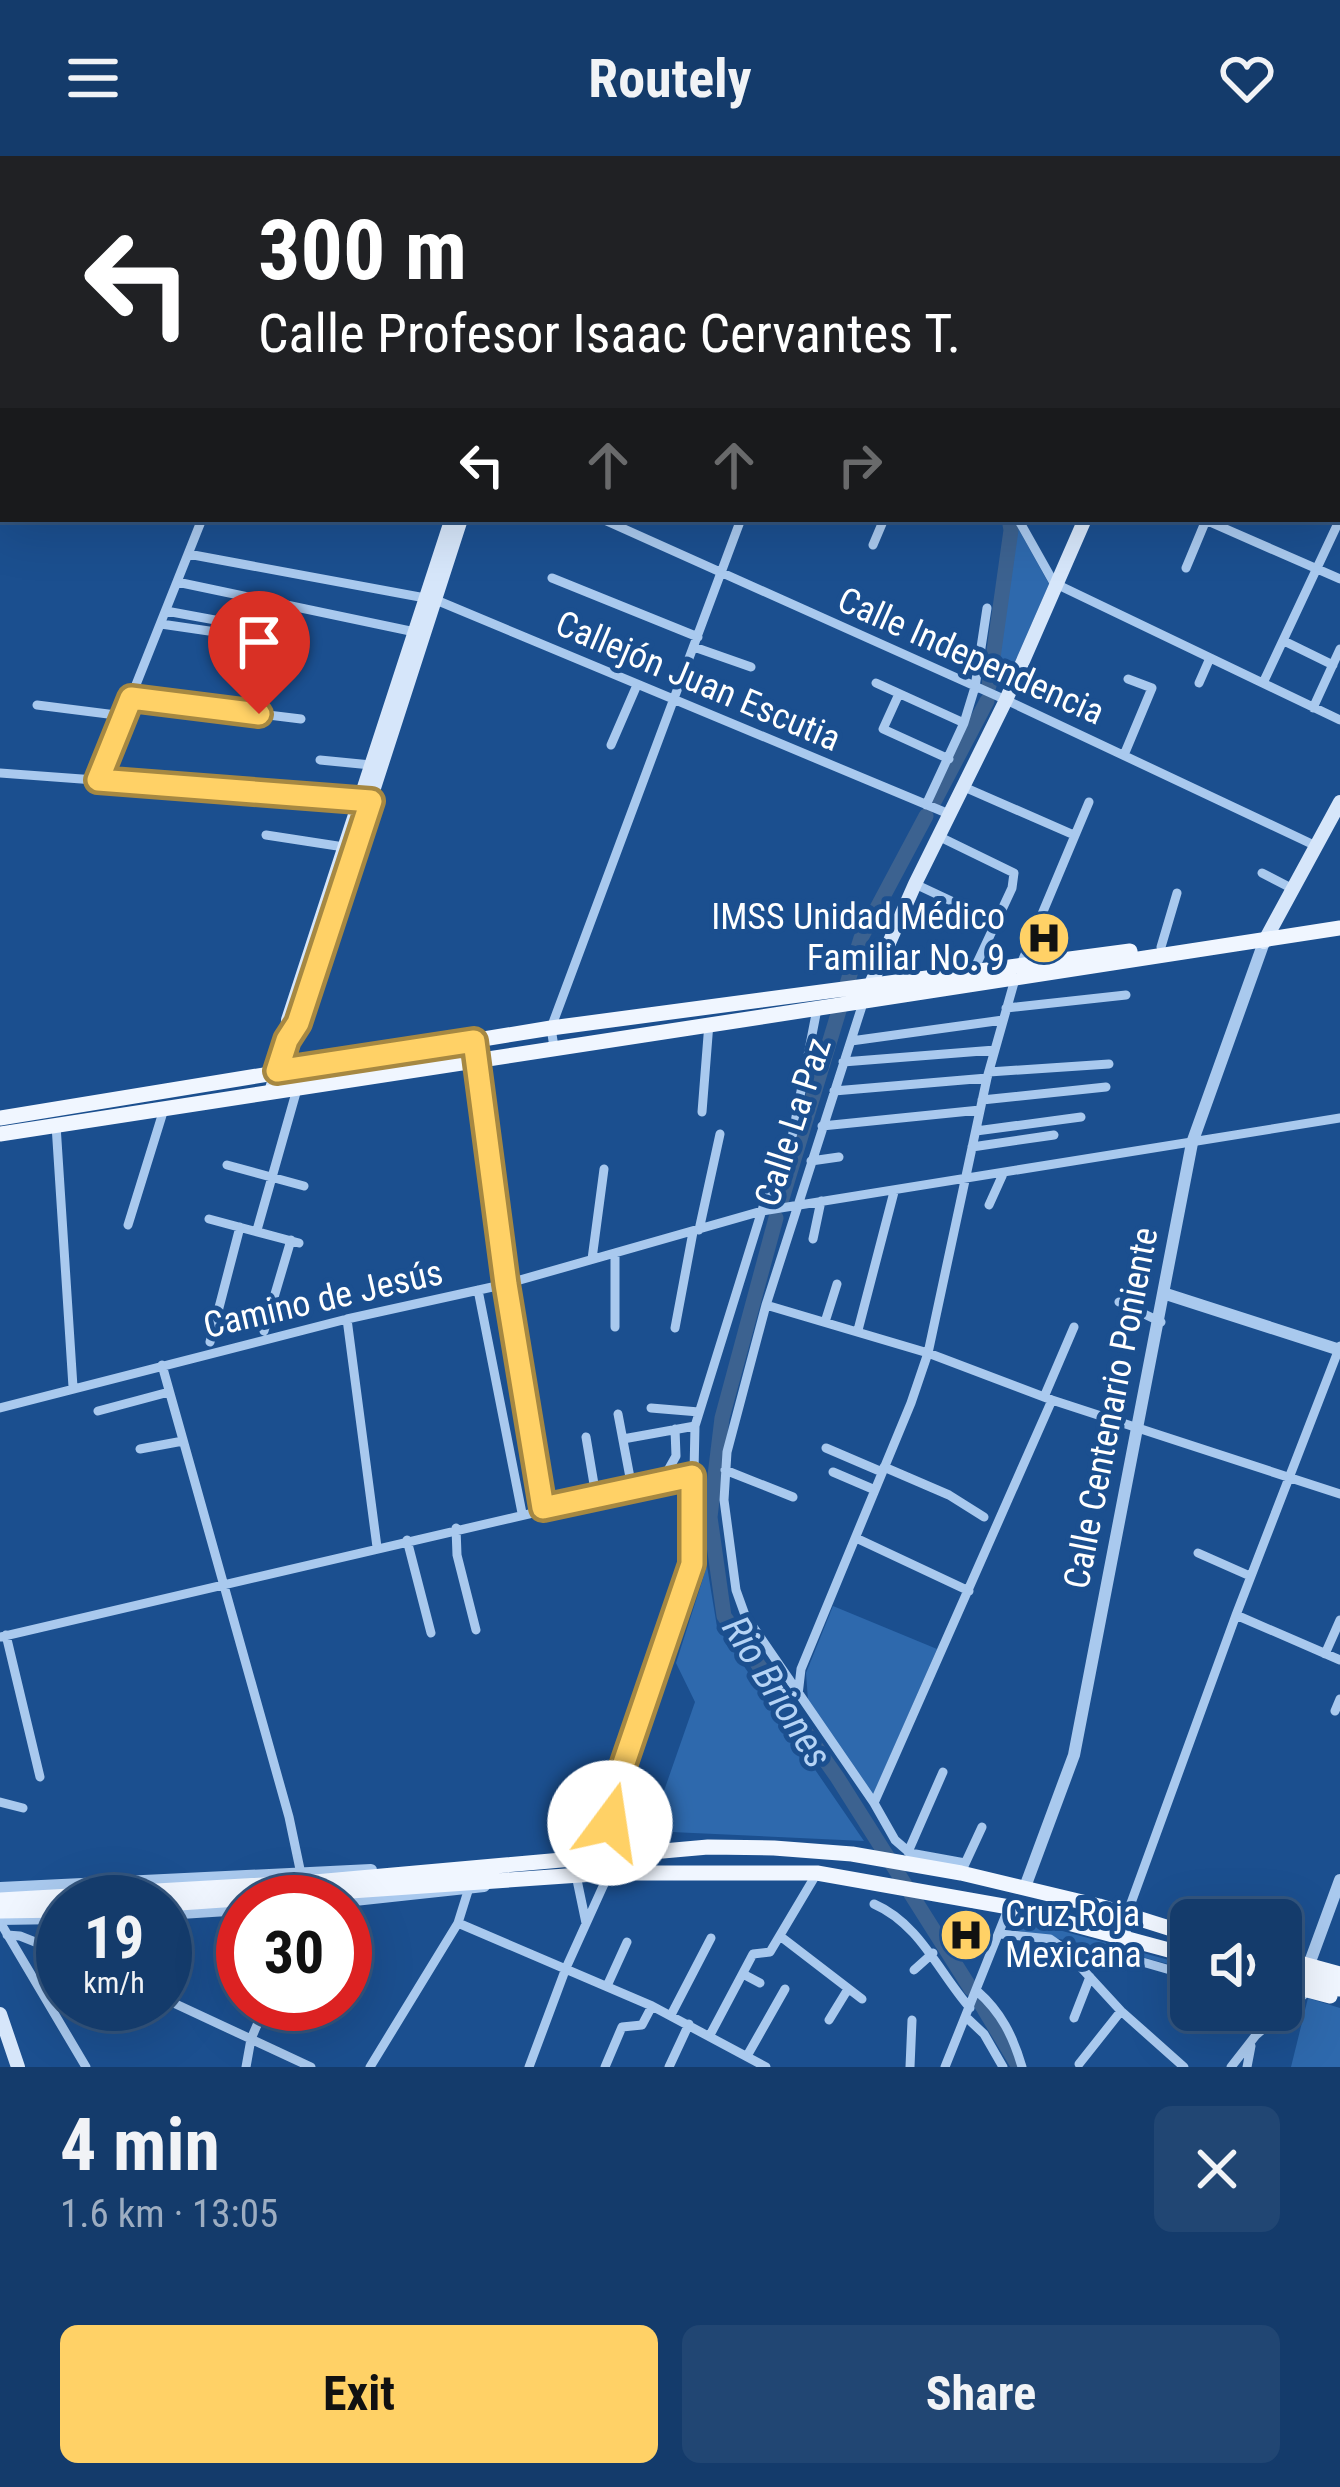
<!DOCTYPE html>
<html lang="en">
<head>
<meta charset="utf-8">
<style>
  :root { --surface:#143b6b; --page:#214673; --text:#f1f3f6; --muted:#9dadc1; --line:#33557e; --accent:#ffd166 }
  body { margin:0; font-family:"Roboto Condensed",sans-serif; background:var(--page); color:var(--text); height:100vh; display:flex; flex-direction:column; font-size:45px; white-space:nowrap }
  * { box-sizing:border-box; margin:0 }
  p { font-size:39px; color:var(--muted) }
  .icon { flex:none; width:66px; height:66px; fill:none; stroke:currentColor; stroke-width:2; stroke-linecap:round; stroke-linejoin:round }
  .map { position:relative; height:1911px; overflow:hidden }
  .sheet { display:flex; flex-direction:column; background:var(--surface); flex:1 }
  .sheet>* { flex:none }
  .hud { position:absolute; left:0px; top:0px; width:1341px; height:366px; box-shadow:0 12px 48px #0002,0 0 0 3px var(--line); background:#202124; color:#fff; overflow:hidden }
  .buttons { position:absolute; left:1170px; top:1743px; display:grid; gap:24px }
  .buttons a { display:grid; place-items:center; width:132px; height:132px; border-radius:18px; background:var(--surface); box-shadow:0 12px 48px #0002,0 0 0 3px var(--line); font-size:60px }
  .speed { position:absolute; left:36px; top:1719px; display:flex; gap:24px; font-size:60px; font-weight:700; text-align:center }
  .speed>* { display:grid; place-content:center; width:156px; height:156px; border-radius:50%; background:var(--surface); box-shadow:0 12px 48px #0002,0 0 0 3px var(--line); line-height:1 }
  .speed small { font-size:30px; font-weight:400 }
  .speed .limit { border:18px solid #d22; background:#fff; color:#111 }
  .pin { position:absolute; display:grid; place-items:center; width:102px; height:102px; color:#fff; margin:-123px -51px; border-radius:50% 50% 50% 0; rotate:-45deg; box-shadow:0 0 12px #0007 }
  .pin .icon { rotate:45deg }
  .me { position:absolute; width:132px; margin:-66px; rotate:14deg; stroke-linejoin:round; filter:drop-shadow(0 0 9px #0008) }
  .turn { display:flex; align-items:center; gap:42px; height:252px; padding:0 60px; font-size:54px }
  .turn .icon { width:156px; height:156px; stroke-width:2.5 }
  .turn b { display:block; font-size:84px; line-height:102px }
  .lanes { display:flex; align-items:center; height:114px; padding:0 60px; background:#0003; justify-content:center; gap:60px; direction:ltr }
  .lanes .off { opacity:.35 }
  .round { display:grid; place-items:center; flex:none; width:126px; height:126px; border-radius:18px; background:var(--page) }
  .head { display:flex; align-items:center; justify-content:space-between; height:204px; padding:0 60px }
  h1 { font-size:72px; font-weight:700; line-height:90px }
  .primary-button { display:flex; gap:24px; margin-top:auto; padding:24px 60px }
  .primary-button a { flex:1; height:138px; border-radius:18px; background:var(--accent); color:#111; font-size:48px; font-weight:700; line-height:138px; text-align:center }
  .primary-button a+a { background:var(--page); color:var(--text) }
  header { display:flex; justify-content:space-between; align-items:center; height:156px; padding:0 60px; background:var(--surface); font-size:54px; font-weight:700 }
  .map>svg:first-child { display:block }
</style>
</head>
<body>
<header><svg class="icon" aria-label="menu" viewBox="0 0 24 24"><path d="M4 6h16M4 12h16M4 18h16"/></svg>Routely<svg class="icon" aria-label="heart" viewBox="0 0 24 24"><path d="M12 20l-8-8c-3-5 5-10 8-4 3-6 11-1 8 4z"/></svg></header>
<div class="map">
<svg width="1340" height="1911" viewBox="0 0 1340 1911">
  <rect width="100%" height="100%" fill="#1b4f8f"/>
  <!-- green -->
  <path fill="#2e69ad" d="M1014 365 1049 428 1004 531 990 527Z
    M707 1410 717 1471 864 1685 650 1675 695 1546 676 1507Z
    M833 1450 937 1493 873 1639 808 1544 806 1517Z
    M1022 1764 1191 1810V1814L1119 1795 1010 1773 1013 1765Z
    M1308 1842 1340 1852V1911H1291Z"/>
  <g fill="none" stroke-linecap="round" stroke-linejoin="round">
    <!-- river -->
    <path stroke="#3c6290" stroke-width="15" d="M989 530 1011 374 1009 363
      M935 644 987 545
      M781 1046 861 782 926 660
      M776 1062 722 1262 710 1361 724 1460 837 1621 971 1833
      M981 1848 1019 1911"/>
    <!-- minor -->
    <path stroke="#a9c9ee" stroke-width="9" d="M698 0 704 3
      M1238 0 1243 3
      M1307 0 1308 3
      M57 3V0
      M335 3 337 0
      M855 3 856 0
      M1108 3V0
      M1204 3 1205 0
      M0 82 3 83
      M0 95 3 96
      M1338 107 1340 105
      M1338 130 1340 131
      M0 217 3 206
      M0 288H3
      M1338 333 1340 334
      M602 363 1006 544 1316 690
      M1018 363 1054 427 1340 564
      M1203 363 1340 423
      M873 389 884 363
      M188 398 436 444 949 658
      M1186 412 1206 364
      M552 422 698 481
      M177 426 415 476
      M166 455 275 475
      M161 468 209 475
      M1284 485 1333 509
      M694 491 751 511
      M876 527 964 567
      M1199 527 1210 502
      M1263 527 1340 363
      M898 540 883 573 949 603
      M131 542 301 563
      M37 549 124 560
      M1313 552 1340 493
      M611 589 637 529
      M1124 599 1152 532 1128 523
      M320 604 371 609
      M0 617 366 644
      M98 624 202 363
      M964 631 1074 679
      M926 649 964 567 975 531 987 452
      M266 679 344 691
      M938 680 1014 717 1012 732 972 818
      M1262 717 1293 733
      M915 728 996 766
      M1161 791 1177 737
      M1021 808 1089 646
      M863 847 766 1149 727 1296 724 1344 736 1434 745 1459 874 1647 895 1684 910 1697 965 1707
      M1006 852 1126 839
      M474 885 506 1128 543 1351
      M851 885 1003 864
      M554 891 551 872 741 363
      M843 906 995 894
      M989 916 1109 908
      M834 935 987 922
      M982 944 1106 931
      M702 956 709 867
      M56 969 73 1231
      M822 970 980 954
      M976 975 1081 961
      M972 991 1054 979
      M811 1005 839 1001
      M227 1009 304 1030
      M989 1049 1003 1018
      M209 1063 299 1087
      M128 1069 164 953
      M257 1074 303 912
      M699 1074 720 978
      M813 1083 821 1045
      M615 1097V1171
      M592 1103 604 1013
      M478 1134 522 1357
      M1119 1146 1161 1166
      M766 1149 928 1197 1052 1244 1340 1338
      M347 1163 377 1391
      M825 1166 837 1128
      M675 1172 693 1076
      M858 1174 894 1036
      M264 1175 291 1084
      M210 1186 240 1071
      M162 1209 289 1661 301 1718
      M1044 1241 1074 1171
      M0 1252 347 1163 506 1128 762 1055 1340 962
      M651 1252 699 1256
      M98 1255 169 1236
      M618 1258 632 1332
      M586 1281 596 1340
      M623 1283 695 1270
      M826 1292 882 1316
      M140 1293 183 1285
      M884 1311 949 1339 984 1361
      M725 1314 793 1341
      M833 1316 875 1334
      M662 1325 676 1300 675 1273
      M456 1372 457 1399 476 1474
      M856 1382 969 1435
      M407 1384 431 1477
      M1198 1397 1250 1420
      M1236 1459 1340 1504
      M6 1479 40 1621
      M0 1481 692 1320
      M1325 1498 1340 1464
      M798 1539 801 1513 911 1247 928 1197 987 922 1015 823
      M1335 1555 1340 1543
      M0 1646 23 1652
      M874 1647 1052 1244
      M634 1696 610 1667V1648L692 1408 695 1270 773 1019 788 1002 817 853
      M908 1696 943 1616
      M963 1712 982 1671
      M576 1719 586 1767
      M874 1748C920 1768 939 1817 970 1852
      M0 1766 86 1911
      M458 1767 652 1850 766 1911
      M165 1778 185 1757
      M1000 1778 1050 1783 1063 1792 1121 1855 1184 1911
      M7 1779 20 1780 63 1797
      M780 1780 862 1843
      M1126 1782 1127 1758 1236 1459 1340 1190
      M1063 1792 1125 1801 1191 1820
      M914 1814 933 1797
      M743 1818 760 1827
      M607 1830 627 1786
      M977 1835C1001 1856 1013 1880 1022 1911
      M165 1843 311 1911
      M671 1859 711 1782
      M966 1861 984 1878 1003 1911
      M1074 1862 1090 1821
      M829 1864 848 1833
      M710 1879 753 1798 770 1796 817 1717
      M747 1900 785 1833
      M1079 1908 1121 1855
      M246 1911 251 1883 266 1848
      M370 1911 458 1767 468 1735
      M529 1911 566 1812 609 1717
      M605 1911 622 1871 642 1869 652 1850
      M669 1911 689 1868
      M910 1911 912 1864
      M945 1911 1009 1751
      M1231 1911 1256 1879 1308 1835
      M1247 1911 1251 1890"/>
    <!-- tertiary -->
    <path stroke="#a9c9ee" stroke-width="12" d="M1166 1138 1340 1194
      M1025 1731 1074 1599 1192 987 1264 786
      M0 1732 371 1714
      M336 1746 484 1730
      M165 1758 243 1753
      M0 1763 63 1762
      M1307 1814 1340 1724"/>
    <!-- secondary -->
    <path stroke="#d6e6fa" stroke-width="14" d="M1080 0 1087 3
      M603 3 605 0
      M1338 212H1340
      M1338 232H1340
      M1264 786 1340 646
      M867 837 915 728 1006 544 1085 363
      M287 883 288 864 450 368
      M271 936 287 883 298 867 461 363
      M0 1858 18 1911"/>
    <!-- primary -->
    <path stroke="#f0f6ff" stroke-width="15" d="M0 962 551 872 1130 795
      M0 978 1340 772
      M0 1744 315 1726 708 1691 774 1692 852 1698 961 1717 1099 1750 1191 1779
      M165 1748 609 1717H817L1009 1751 1191 1800
      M0 1755 63 1754
      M1285 1803 1340 1818
      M1281 1809 1340 1833
      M1281 1827 1330 1840"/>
    <!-- rail -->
    <path stroke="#fff" stroke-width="3" stroke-dasharray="21 9" stroke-linecap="butt" d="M0 87H3
      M1338 220 1340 221"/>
  </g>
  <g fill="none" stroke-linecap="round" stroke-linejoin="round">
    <!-- route casing -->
    <g stroke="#a68842" stroke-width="30">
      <path id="route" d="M259 558 131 542 98 624 371 645 298 867 287 884 277 915 474 885 506 1128 543 1352 692 1320V1408L610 1648V1667"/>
    </g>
    <!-- route -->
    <use href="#route" stroke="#ffd166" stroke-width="21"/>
  </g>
  <!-- icons -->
  <defs>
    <g id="hospital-disc" transform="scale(2.7)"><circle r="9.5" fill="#ffd166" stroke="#1b4f8f"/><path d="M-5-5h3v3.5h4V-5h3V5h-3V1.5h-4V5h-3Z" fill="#111"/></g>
  </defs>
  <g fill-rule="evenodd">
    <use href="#hospital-disc" x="1044" y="782"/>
    <use href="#hospital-disc" x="966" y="1779"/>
  </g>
  <g text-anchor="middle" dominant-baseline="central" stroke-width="10" stroke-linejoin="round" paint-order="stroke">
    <!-- street labels -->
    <g font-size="36" fill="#fff" stroke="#1b4f8f">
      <text transform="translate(971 500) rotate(24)">Calle Independencia</text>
      <text transform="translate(698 525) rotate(23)">Callejón Juan Escutia</text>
      <text transform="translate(793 966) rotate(-72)">Calle La Paz</text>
      <text transform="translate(323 1143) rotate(-13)">Camino de Jesús</text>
      <text transform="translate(1111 1252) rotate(-79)">Calle Centenario Poniente</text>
    </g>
    <!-- poi labels -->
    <g font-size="36" fill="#fff" stroke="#1b4f8f" text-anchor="end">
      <text x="1005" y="761">IMSS Unidad Médico<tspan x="1005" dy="41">Familiar No. 9</tspan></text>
      <text x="1005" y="1758" text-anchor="start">Cruz Roja<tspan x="1005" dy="41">Mexicana</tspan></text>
    </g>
    <!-- water labels -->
    <g font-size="39" font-style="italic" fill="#b5d3f5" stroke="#1b4f8f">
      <text transform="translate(777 1536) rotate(58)">Rio Briones</text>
    </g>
  </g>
</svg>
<div class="buttons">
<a><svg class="icon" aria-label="sound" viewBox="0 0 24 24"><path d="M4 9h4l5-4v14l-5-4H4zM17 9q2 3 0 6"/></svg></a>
</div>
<div class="speed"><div>19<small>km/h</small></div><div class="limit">30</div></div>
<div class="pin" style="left:259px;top:558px;background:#d93025"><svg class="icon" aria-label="arrive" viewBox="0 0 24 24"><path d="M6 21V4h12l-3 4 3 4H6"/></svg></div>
<svg class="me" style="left:610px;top:1667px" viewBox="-20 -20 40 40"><circle r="19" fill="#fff"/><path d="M0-13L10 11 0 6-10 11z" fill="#ffd166"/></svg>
<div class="hud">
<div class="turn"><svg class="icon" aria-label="left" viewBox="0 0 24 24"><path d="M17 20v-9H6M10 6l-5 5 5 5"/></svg><div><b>300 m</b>Calle Profesor Isaac Cervantes T.</div></div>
<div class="lanes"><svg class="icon" aria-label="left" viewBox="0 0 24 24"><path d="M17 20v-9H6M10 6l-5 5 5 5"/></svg><svg class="icon off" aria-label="ahead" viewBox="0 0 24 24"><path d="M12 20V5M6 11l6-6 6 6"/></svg><svg class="icon off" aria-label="ahead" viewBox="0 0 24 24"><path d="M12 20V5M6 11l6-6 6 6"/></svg><svg class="icon off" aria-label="right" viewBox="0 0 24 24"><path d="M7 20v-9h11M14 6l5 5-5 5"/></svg></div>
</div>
</div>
<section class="sheet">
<div class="head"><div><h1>4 min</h1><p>1.6 km · 13:05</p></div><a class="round"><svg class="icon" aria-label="close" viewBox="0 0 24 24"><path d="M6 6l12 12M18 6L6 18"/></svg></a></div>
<div class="primary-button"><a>Exit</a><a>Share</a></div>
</section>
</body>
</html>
